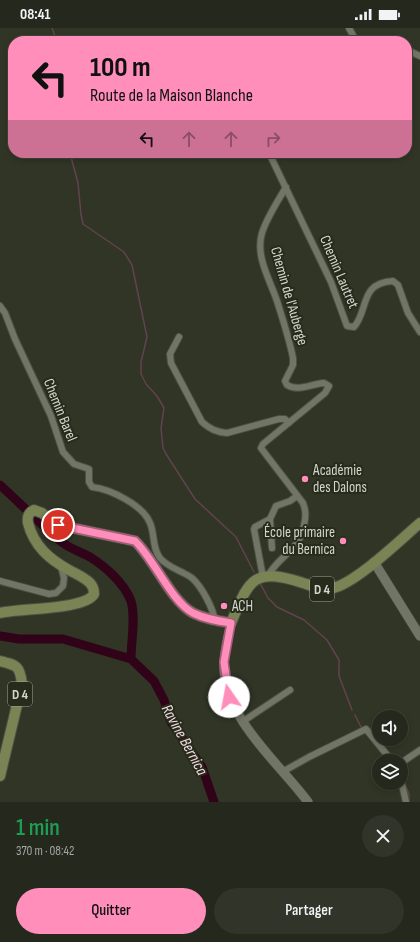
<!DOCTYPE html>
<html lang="fr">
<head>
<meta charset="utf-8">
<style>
  :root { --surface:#25281c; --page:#313429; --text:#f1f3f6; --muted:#a3a6a3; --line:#42443b; --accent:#ff8eba }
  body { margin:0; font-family:"Sofia Sans Condensed",sans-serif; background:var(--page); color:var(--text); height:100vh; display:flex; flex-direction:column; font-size:15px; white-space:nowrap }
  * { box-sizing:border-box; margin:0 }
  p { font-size:13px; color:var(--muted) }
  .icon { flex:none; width:22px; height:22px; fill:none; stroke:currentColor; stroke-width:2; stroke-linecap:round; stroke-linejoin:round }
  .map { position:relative; height:774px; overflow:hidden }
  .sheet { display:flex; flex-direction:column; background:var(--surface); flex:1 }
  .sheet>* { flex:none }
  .guide { position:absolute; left:8px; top:8px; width:404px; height:122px; border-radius:16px; box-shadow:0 2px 6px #0003,0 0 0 1px var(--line); background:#ff8eba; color:#111; overflow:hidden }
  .controls { position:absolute; left:372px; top:682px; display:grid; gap:8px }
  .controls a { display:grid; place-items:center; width:36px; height:36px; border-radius:50%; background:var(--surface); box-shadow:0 2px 6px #0003,0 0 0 1px var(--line); font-size:20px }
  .pin { position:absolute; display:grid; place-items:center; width:34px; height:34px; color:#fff; margin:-17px; border:2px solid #fff; border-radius:50%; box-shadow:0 1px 4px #0007 }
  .me { position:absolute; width:44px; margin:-22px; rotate:348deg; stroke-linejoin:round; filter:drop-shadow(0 0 3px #0008) }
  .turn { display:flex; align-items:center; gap:14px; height:84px; padding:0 16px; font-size:18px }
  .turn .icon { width:52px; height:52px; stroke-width:2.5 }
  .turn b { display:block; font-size:28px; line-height:34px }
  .lanes { display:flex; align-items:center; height:38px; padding:0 16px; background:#0003; justify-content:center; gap:20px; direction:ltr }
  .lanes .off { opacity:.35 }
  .round { display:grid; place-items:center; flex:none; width:42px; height:42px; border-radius:21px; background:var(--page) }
  .head { display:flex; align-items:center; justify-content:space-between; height:68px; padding:0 16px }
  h1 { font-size:24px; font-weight:600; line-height:30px; color:#1e9e55 }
  .button { display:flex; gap:8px; margin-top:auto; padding:8px 16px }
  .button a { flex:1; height:46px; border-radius:24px; background:var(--accent); color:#111; font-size:16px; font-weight:600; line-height:46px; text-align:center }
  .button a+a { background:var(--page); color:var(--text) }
  .status { display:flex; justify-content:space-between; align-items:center; height:28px; padding:0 20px; background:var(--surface); direction:ltr }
  .status svg { height:11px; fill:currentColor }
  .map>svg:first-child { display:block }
</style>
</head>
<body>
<div class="status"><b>08:41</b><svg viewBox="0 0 49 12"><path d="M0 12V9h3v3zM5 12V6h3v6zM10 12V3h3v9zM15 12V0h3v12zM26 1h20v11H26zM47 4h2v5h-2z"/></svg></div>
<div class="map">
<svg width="420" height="774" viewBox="0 0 420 774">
  <rect width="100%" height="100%" fill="#313526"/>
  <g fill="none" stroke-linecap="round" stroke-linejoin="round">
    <!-- stream -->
    <path stroke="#62424f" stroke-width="1.5" d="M52 0 57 13
      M70 125 78 155 81 186 83 196 124 224 132 237 147 309 141 334V346L146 356 157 368 164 380 161 400 163 420 166 426 195 471 236 509 254 544
      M260 555 268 570 277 579 304 592 327 612 339 632V648L352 682
      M355 687 361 699
      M365 705 369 709
      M404 754 409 766V773"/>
    <!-- river -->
    <path stroke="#310319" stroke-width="9" d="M0 457C21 476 41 497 63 515 71 521 81 524 90 529 106 539 124 555 131 573 136 591 131 613 131 631L154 653 164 672 171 694 202 739 214 774
      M0 608 19 611H63L131 631"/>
    <!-- street casing -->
    <g stroke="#4d5044" stroke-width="8">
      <path id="street" d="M349 0 356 13
        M407 22 420 28
        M269 125 331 254 347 298 354 299C369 282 359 255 393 253L398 257 408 285 420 304
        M0 278 5 285 15 311 51 388 63 424 74 436 89 441V454L92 459C110 461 143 477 150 495 155 506 152 520 160 530 168 540 183 543 192 550 202 559 213 580 215 593
        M179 309 170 326 171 335 202 394C210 401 216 404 227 405L279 391H285L289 395
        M272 520 270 491 276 478 290 473 297 468
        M268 548C278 528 300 523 304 497 306 488 306 483 303 475L261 420 263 416 325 365 329 358 324 355C311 356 299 364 287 357L285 353 293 337V330C289 310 283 292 277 273 270 252 255 228 262 205 267 189 278 173 286 159
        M263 549 254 501 255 499 270 491
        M0 553 49 566 56 565 63 558 64 550 61 538
        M242 694 290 662
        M401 735 420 722
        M284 743 309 729 366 701 392 733
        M401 752 406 774"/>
    </g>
    <!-- secondary casing -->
    <g stroke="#4d5044" stroke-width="10">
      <path id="secondary" d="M374 534 420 608
        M231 595C228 610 223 626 224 641 227 693 278 734 308 774"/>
    </g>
    <!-- primary casing -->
    <g stroke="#4d5044" stroke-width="12">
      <path id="primary" d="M0 585C20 580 85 582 94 566 94 562 93 558 90 555 84 549 76 546 69 542 49 531 34 518 28 495 27 489 28 485 34 482L42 485 58 497 135 513C154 531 171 573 193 585 205 591 218 593 231 595 249 553 252 538 303 555 313 558 323 563 333 560 356 555 400 512 420 495
        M0 633C17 637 20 638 22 656L0 748"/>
    </g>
    <!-- street -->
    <use href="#street" stroke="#717565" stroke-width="6"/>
    <!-- secondary -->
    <use href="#secondary" stroke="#717565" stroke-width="9"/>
    <!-- primary -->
    <use href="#primary" stroke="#798353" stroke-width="10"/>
  </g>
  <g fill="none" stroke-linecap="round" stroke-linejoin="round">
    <!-- route casing -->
    <g stroke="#a65c79" stroke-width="10">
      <path id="route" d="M58 497 135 513C154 531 171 573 193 585 205 591 218 593 231 595L224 634 229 669"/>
    </g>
    <!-- route -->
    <use href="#route" stroke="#ff8eba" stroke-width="7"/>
  </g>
  <!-- markers -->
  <g fill="#ff8eba" stroke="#272b1c" stroke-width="1.5">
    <circle cx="305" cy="451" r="4"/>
    <circle cx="343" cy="513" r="4"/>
    <circle cx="224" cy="578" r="4"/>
  </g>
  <g text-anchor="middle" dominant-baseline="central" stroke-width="4" stroke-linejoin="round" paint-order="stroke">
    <!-- shield labels -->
    <g fill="#272b1c" stroke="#9fa297" stroke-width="1">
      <rect x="310" y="549" width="24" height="24" rx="3"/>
      <rect x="8" y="654" width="24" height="24" rx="3"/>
    </g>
    <g font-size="14" font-weight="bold" fill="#d3d5cc">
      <text x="322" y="561">D 4</text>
      <text x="20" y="666">D 4</text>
    </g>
    <!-- street labels -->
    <g font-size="15" fill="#d3d5cc" stroke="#272b1c">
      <text transform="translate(339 244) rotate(67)">Chemin Lautret</text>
      <text transform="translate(289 268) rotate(74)">Chemin de l'Auberge</text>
      <text transform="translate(60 382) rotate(68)">Chemin Barel</text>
    </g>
    <!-- poi labels -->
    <g font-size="15" fill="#d3d5cc" stroke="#272b1c" text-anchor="start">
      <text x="313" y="442">Académie<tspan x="313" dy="17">des Dalons</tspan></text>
      <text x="335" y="504" text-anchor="end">École primaire<tspan x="335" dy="17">du Bernica</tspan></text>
      <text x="232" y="578">ACH</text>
    </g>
    <!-- water labels -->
    <g font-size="16" font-style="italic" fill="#f2dce3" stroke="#272b1c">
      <text transform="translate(184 712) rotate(61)">Ravine Bernica</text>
    </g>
  </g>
</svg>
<div class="controls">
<a><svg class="icon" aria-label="sound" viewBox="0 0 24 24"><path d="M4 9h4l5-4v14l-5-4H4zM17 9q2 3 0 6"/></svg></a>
<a><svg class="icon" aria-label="layers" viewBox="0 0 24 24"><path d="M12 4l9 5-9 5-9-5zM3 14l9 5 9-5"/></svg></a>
</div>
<div class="pin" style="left:58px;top:497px;background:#d93025"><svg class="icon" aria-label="arrive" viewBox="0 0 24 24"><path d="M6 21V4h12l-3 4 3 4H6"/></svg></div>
<svg class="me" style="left:229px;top:669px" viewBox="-20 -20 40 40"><circle r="19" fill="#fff"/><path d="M0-13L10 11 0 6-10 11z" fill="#ff8eba"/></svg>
<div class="guide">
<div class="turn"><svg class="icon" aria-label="left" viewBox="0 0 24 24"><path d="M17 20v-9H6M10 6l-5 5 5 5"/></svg><div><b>100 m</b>Route de la Maison Blanche</div></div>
<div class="lanes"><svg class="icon" aria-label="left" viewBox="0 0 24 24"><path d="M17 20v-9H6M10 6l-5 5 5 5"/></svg><svg class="icon off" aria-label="ahead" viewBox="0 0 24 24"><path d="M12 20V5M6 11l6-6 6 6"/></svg><svg class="icon off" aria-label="ahead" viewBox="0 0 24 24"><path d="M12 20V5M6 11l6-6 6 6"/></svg><svg class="icon off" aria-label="right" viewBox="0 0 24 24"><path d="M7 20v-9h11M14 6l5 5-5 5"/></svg></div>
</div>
</div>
<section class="sheet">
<div class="head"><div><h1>1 min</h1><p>370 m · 08:42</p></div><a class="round"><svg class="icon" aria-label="close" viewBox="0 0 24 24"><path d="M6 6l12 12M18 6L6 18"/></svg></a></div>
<div class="button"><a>Quitter</a><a>Partager</a></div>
</section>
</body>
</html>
